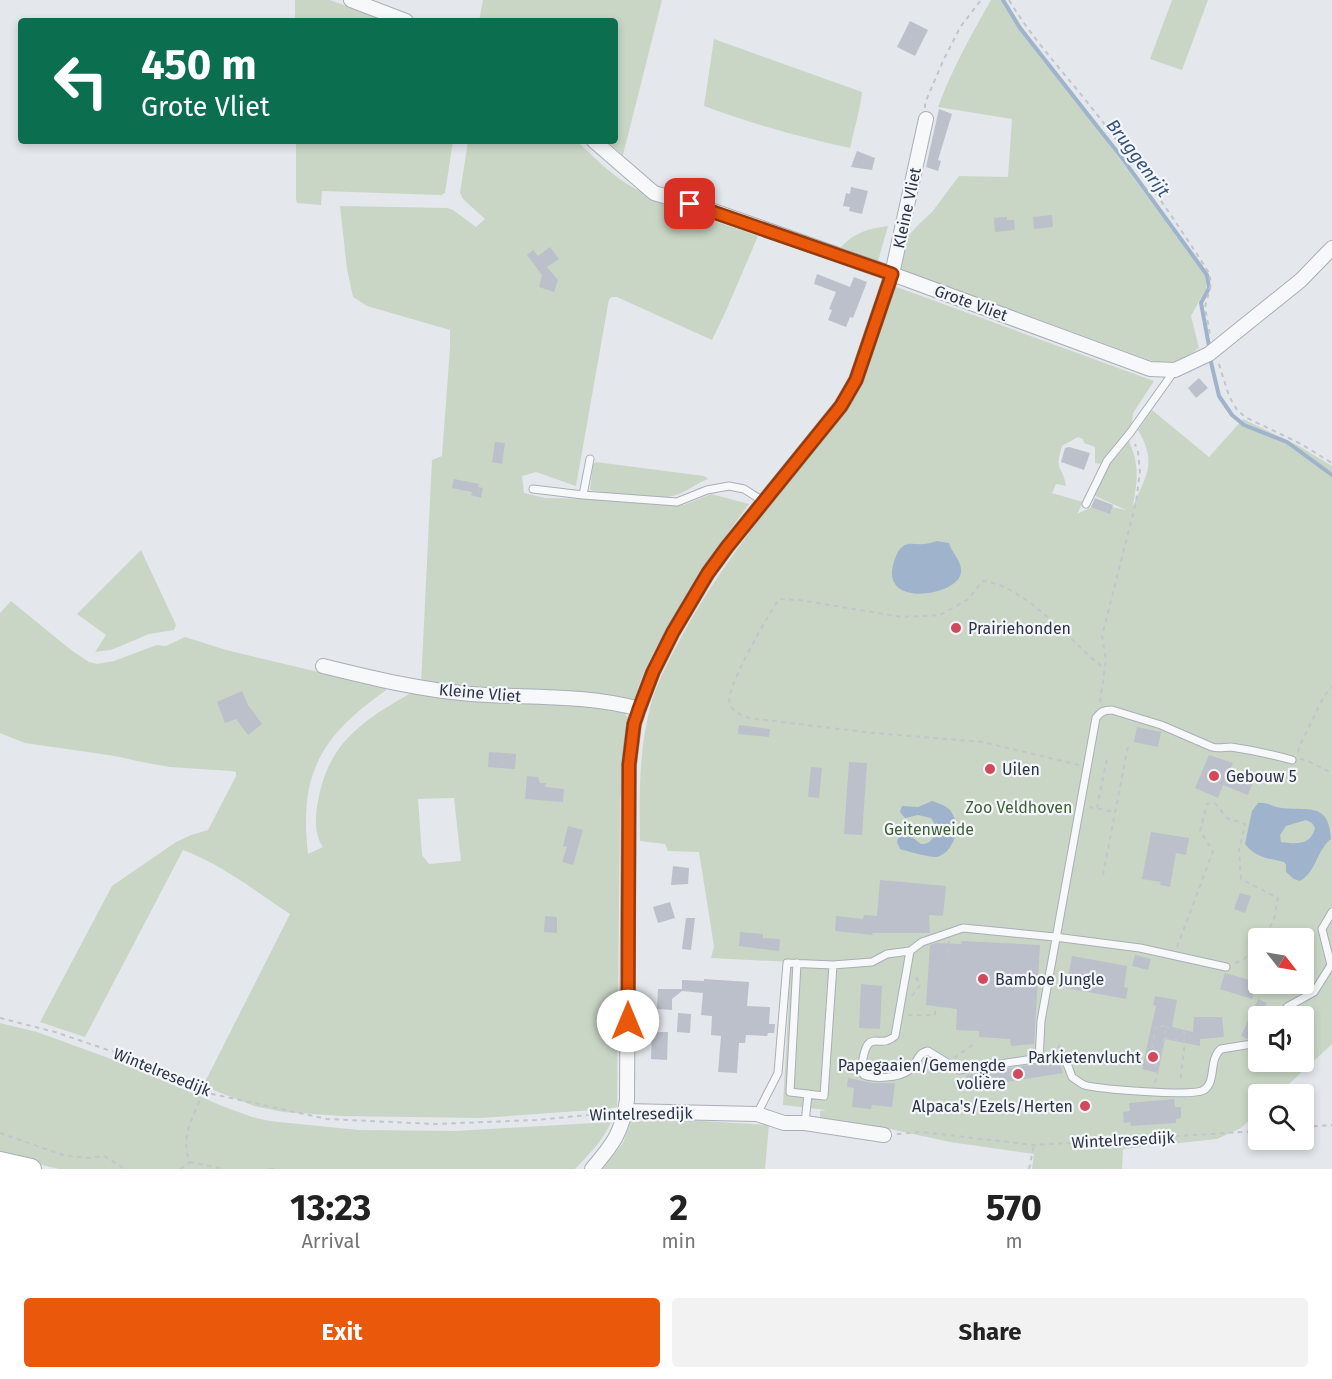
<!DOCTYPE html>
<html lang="en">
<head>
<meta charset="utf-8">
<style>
  :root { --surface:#fff; --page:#f2f2f2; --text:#222; --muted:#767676; --accent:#ea580c }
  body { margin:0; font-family:"Fira Sans",sans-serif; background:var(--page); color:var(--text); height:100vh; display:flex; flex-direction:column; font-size:22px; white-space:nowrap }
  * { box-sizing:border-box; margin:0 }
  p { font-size:20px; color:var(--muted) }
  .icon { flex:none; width:33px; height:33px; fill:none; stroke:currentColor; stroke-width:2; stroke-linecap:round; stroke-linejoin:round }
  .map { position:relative; height:1169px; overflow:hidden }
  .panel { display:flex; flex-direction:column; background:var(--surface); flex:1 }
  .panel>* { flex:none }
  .top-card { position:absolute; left:18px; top:18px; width:600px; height:126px; border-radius:6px; box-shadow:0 3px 9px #0003; background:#0b6e4f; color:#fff; overflow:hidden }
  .needle { width:39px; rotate:121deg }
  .controls { position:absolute; left:1248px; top:928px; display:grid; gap:12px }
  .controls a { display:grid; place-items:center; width:66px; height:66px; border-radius:6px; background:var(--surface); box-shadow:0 3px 9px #0003; font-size:30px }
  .pin { position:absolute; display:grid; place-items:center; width:51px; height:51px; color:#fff; margin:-26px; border-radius:12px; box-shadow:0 3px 9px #0006 }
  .me { position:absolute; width:66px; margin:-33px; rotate:0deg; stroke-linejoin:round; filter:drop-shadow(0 0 4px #0008) }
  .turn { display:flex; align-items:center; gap:21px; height:126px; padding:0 24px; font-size:27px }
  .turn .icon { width:78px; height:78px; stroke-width:2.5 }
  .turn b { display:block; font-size:42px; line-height:51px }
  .eta { display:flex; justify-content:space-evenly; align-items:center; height:102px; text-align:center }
  .eta b { font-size:36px; font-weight:700; line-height:42px }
  .primary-button { display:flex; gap:12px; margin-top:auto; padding:12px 24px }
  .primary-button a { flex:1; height:69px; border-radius:6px; background:var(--accent); color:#fff; font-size:24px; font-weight:700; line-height:69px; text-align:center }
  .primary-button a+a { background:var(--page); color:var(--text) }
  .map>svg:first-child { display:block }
</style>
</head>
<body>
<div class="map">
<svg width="1332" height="1169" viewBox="0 0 1332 1169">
  <rect width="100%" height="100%" fill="#e4e7ec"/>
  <!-- green -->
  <path fill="#c9d6c5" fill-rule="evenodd" d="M295 0H330L387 21H295Z
    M483 0H662L623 155 607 141H615V21H479Z
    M991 0H1002L1206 276V289L1191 316 1199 348C1185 358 1176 364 1158 363L896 268 902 243 919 224 932 212 959 176 1008 177 1012 119 938 107C952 69 971 35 991 0Z
    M1172 0H1208L1182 70 1150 59Z
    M714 39 862 92 860 106 850 148C800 137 752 124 704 106Z
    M296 141H453L445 193 441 195 322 191 321 205 297 203 296 199Z
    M468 141H577C595 158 612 176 634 188 672 209 717 221 758 236L725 313 712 340 617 297H612L609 299 576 486 536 472 522 476 524 493 545 498 595 499 684 505 711 494 749 504C725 536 703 569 682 603 663 635 643 666 634 702L421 684 432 460 442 456 450 348V330L367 306 353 297 347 269 340 206 447 208 453 210 476 227 485 219 463 199 460 193Z
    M888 226 878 261 841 247C854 233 869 228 888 226Z
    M891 285 1154 381 1133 413 1132 423 1102 464 1095 463V447L1084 443 1083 439 1078 437 1062 446C1054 473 1062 463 1066 486L1056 484 1052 493 1083 502 1077 514 1098 504 1126 510 1093 495 1109 463 1128 439C1136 456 1139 473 1135 492 1135 497 1133 502 1133 506 1147 473 1157 463 1138 430L1152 410 1209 457 1243 419 1297 445 1332 466V1044L1277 1095H1258V1112L1241 1128 1217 1139 1123 1149 1122 1169H1032L1034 1154 950 1142 890 1129H852L820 1119V1111L826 1110 783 1105 791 962 711 958 714 946 699 852 668 851 665 844 640 841C639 794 639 746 652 700 660 677 671 656 683 634 730 548 796 475 854 397L864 380 870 364ZM1258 939H1304V984H1258ZM1258 1017H1304V1062H1258Z
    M596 462 704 476 708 479C697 483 689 490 679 494 654 504 615 495 590 490L593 464Z
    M141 550 176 625 174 630 149 634 111 650 95 652 106 635 77 614Z
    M11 601 71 650 89 662 97 664 114 661 157 645 166 646 185 637 226 650 386 688 385 691C320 737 299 774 308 854L323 847C315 836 315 820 317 807 326 745 360 722 411 693L423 696 424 691 625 708 626 716 630 718 620 801 617 1107 608 1109 481 1118 342 1116 283 1112 254 1106 203 1086 290 914C253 890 225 866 183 850L85 1037 40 1022 112 886 176 842 191 835 208 830 236 776V772L231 771 170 767 142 762 115 756 25 743 0 733V613ZM454 798 461 861 429 864 422 855 418 799Z
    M0 1023 37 1032 122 1063 222 1106 252 1117 269 1121 359 1130 456 1131 611 1122C603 1141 588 1155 575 1169H59L0 1155Z
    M668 1119 769 1125 765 1169H602L623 1143 631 1121Z"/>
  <!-- water -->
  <path fill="#9fb4cc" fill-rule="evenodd" d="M937 541 949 543C952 554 962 560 961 572 960 595 882 609 893 565 895 558 898 548 905 545 911 542 917 545 923 544 927 544 933 542 937 541Z
    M932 801C938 803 944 805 949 809 962 822 956 852 937 857 931 858 907 851 900 849L897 842 898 838 903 834 909 835 921 844C932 845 935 835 936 826L931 818 918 815 905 818 900 812 902 806 918 807Z
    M1258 803C1267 802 1273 807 1282 808 1309 811 1329 802 1331 839 1316 851 1317 871 1300 881L1294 879 1286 872V865L1284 862C1268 858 1256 858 1245 844L1252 811ZM1306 820 1312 823 1315 828C1311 846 1295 844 1281 842L1280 835 1286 826Z"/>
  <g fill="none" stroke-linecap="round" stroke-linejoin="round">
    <!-- stream -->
    <path stroke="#9fb4cc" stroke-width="4" d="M1003 0 1020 28 1122 158 1207 275 1209 288 1201 303 1209 346
      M1210 358 1219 396 1232 415 1244 425 1287 442 1332 475"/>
  </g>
  <!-- building -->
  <path fill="#bbc0ca" d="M910 21 928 30 915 56 897 47Z
    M939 109 952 114 938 160 941 161 938 171 926 167Z
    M857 151 875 158 872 170 851 167Z
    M851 187 868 191 862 214 849 211 850 207 843 206 846 193 850 194Z
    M1052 215 1053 227 1034 229 1033 217Z
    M1007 217V220H1014L1015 230 995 232 994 218Z
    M550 247 559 259 547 267 558 280 554 292 539 287 542 275 527 255 533 250 538 256Z
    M817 274 850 287 854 277 867 282 853 318 850 317 846 327 828 320 832 310 829 309 836 292 814 284Z
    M1199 378 1208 388 1196 398 1188 388Z
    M495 442 505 443 502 464 492 462Z
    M1069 447 1090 453 1084 470 1061 462 1065 448Z
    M454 479 479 484 478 487 483 488 481 498 471 495 472 492 452 488Z
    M1095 498 1113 505 1110 514 1091 507Z
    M242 691 248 705 262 724 248 735 236 719 225 723 217 702Z
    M739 725 770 729 769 737 738 734Z
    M1137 727 1161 732 1158 747 1134 742Z
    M489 752 516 754 515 769 488 767Z
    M1209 755 1233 763 1228 774 1253 782 1248 795 1223 785 1218 798 1195 788Z
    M849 762 867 763 862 835 844 834Z
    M811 767 822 768 819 798 808 797Z
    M527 776 538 777 540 783H546L545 787 564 789 563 802 525 799Z
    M568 826 583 830 573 865 562 862 567 847 563 846Z
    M1151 832 1189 838 1186 855 1176 853 1170 887 1160 885 1161 882 1142 879Z
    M673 866 689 868 688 884 671 885Z
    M880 880 946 886 943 916 929 915 930 933H872L873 935 835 931 836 916 863 919 864 915 877 916Z
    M1240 893 1251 896 1245 913 1234 909Z
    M670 902 675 918 658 923 653 907Z
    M545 916 557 917V933L544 932Z
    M686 918H695L691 950 682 949Z
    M740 932 763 934V938L780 939 779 951 739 946Z
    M962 941 1040 945 1034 1044 1011 1046 1010 1039 979 1037V1031L956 1030 957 1009 926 1005 930 945 936 943 961 944Z
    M1135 955 1151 959 1148 970 1132 966Z
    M1072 956 1127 966 1124 987 1128 988 1126 999 1066 988Z
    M1225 973 1257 982 1252 999 1220 989Z
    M704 979 749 982 747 1006 770 1007 769 1024H775L774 1033H768L767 1036 746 1035 745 1043H739L737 1073 718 1072 721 1036 711 1035 712 1016 701 1015 703 993 682 991 672 999V1010L657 1009 658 989H682V980L704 981Z
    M861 984 882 986 880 1029 859 1028Z
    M1155 996 1177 1000 1172 1027 1193 1032 1194 1017H1222L1224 1037 1200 1039V1046L1165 1039 1158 1073 1142 1069 1156 1006 1153 1005Z
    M1258 999 1267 1003 1258 1017 1250 1039H1248L1241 1036Z
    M678 1013 691 1014 690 1033 677 1032Z
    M652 1032H668L667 1060 651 1059Z
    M1054 1062 1060 1064 1063 1073 969 1088 966 1075 1036 1064 1039 1066Z
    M848 1078 873 1083H895L892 1107 872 1105 871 1109 852 1107 854 1088 847 1087Z
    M1174 1099 1175 1107H1181V1118L1176 1119V1123L1131 1126 1130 1122 1124 1123 1123 1112 1130 1111 1129 1103Z"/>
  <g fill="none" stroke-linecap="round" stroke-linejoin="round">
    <!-- service casing -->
    <g stroke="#a9aeb7" stroke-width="9">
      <path id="service" d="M533 489 583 495 677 502 707 490 729 486 744 489 763 501
        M583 495 590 459
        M1086 504 1107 461 1130 433 1175 370
        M910 951 895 1036C877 1052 867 1022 861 1071L864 1075C875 1079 898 1078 908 1071 918 1065 916 1053 928 1051L959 1070 1054 1056C1067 1057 1068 1067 1072 1077 1076 1080 1080 1083 1084 1085 1098 1089 1193 1097 1204 1090 1217 1081 1208 1060 1221 1049L1258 1043
        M797 963 790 1092 824 1096 833 965
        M1284 1017 1287 1007 1314 992 1331 965 1322 929 1332 912
        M1039 1060 1041 1021 1096 718C1100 712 1104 710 1112 710L1161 725 1212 747C1219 749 1224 747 1231 747 1251 750 1271 754 1292 760
        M757 1114 778 1073 787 963 833 965 872 962 887 954 910 951 922 942 963 928 1055 937 1140 948 1226 967
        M805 1123 808 1094"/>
    </g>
    <!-- minor casing -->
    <g stroke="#a9aeb7" stroke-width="16">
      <path id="minor" d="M351 0 406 21
        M594 141 654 193 708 209 892 274 1150 369 1175 370 1209 354 1301 280 1332 248
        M323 666C372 678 420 690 471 694 525 698 586 694 639 709
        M625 1111 757 1114 784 1123H805L884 1135
        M592 1169C613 1144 622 1133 627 1100L629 765 634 724 639 709 653 672 673 632 708 573 727 547 841 406 856 380 892 274 926 119"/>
    </g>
    <!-- secondary casing -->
    <g stroke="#a9aeb7" stroke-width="22">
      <path id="secondary" d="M0 1162 31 1169"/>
    </g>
    <!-- path -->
    <path stroke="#c2c5cb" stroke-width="2" stroke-dasharray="4.5 4.5" stroke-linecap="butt" d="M1009 0C1031 37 1060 68 1087 102 1131 157 1171 213 1209 273L1211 284 1205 307 1210 335
      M925 108V103L943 61 961 26 981 0
      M1219 364 1229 396 1237 410 1245 417 1301 444 1332 463
      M1100 702 1106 660 1102 636 1136 502 1140 472 1138 452 1135 444
      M1298 752 1299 747 1324 696 1332 687
      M1300 759 1306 760 1332 773
      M1079 765 983 742 873 733 749 718C742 715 733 712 730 705 723 691 769 614 779 599L799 600 902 617 940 615 967 600 983 581C1028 587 1070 642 1105 669
      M1089 807 1115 812
      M1097 808 1107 758
      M1103 875 1128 746
      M1177 947 1213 851 1200 831 1207 804 1215 803 1227 818 1245 824 1239 850 1241 879 1278 898 1274 919 1264 939
      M948 953 949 941
      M1235 963 1243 960 1258 945
      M912 996 920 985 915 975
      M908 1015H935V1011
      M1266 1017 1270 1008 1278 1007
      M0 1018 55 1032 120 1054 203 1092 327 1119 435 1124 536 1120 610 1113
      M1166 1027 1184 1031 1185 1041
      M1164 1038 1185 1041 1180 1083
      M1058 1048 1062 1040
      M954 1058 974 1044
      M964 1078 965 1087
      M1155 1083 1159 1066 1148 1064 1157 1025 1166 1027 1159 1066
      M203 1093C194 1115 179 1138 190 1162L224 1169
      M1304 1127 1332 1125
      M0 1133 63 1155 89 1158 104 1156 125 1169
      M897 1134 922 1132 1034 1145 1258 1131
      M180 1169 190 1162
      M269 1169H275
      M1029 1169 1034 1145"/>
    <!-- service -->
    <use href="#service" stroke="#f7f8fa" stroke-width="7"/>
    <!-- minor -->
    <use href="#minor" stroke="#f7f8fa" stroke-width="14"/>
    <!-- secondary -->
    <use href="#secondary" stroke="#fff" stroke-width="20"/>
  </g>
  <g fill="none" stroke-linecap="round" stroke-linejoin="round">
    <!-- route casing -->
    <g stroke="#983908" stroke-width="15">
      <path id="route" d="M628 1021 629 765 634 724 639 709 653 672 673 632 708 573 727 547 841 406 856 380 892 274 690 204"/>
    </g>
    <!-- route -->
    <use href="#route" stroke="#ea580c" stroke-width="10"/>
  </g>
  <!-- markers -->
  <g fill="#d1495b" stroke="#f4f6f9" stroke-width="2">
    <circle cx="956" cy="628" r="6"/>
    <circle cx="990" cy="769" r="6"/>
    <circle cx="1214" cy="776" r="6"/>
    <circle cx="983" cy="979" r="6"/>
    <circle cx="1153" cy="1057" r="6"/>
    <circle cx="1018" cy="1074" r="6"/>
    <circle cx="1085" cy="1106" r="6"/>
  </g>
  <g text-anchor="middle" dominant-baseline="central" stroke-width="4.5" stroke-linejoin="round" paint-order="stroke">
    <!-- street labels -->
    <g font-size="16" fill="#2b3445" stroke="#f4f6f9">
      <text transform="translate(907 208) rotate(-78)">Kleine Vliet</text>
      <text transform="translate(971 303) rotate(20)">Grote Vliet</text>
      <text transform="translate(480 693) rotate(5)">Kleine Vliet</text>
      <text transform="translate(162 1072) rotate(22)">Wintelresedijk</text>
      <text transform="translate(641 1114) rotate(-1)">Wintelresedijk</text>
      <text transform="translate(1123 1140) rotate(-3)">Wintelresedijk</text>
    </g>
    <!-- poi labels -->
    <g font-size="16" fill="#2b3445" stroke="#f4f6f9" text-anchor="start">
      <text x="968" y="628">Prairiehonden</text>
      <text x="1002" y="769">Uilen</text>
      <text x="1226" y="776">Gebouw 5</text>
      <text x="995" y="979">Bamboe Jungle</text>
      <text x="1141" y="1057" text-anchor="end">Parkietenvlucht</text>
      <text x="1006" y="1065" text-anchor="end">Papegaaien/Gemengde<tspan x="1006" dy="18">volière</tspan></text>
      <text x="1073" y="1106" text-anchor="end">Alpaca's/Ezels/Herten</text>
    </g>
    <!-- park labels -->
    <g font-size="16" fill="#3f6138" stroke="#f4f6f9">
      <text x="1019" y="807">Zoo Veldhoven</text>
      <text x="929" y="829">Geitenweide</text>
    </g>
    <!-- water labels -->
    <g font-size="18" font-style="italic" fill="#34527a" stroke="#f4f6f9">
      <text transform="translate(1138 158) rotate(53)">Bruggenrijt</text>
    </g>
  </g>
</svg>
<div class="controls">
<a><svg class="needle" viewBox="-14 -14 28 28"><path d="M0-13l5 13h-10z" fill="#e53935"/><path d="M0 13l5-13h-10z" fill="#767676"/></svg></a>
<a><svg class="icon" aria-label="sound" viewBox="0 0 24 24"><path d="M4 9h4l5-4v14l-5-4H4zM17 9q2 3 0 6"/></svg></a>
<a><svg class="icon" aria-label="search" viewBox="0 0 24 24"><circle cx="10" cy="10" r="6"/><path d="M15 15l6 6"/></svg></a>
</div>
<div class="pin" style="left:690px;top:204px;background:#d93025"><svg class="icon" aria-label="arrive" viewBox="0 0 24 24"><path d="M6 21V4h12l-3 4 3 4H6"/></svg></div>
<svg class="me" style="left:628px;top:1021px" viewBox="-20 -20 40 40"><circle r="19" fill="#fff"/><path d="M0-13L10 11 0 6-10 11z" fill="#ea580c"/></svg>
<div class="top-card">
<div class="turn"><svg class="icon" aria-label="left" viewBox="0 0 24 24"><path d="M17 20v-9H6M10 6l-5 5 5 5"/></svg><div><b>450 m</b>Grote Vliet</div></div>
</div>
</div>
<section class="panel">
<div class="eta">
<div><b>13:23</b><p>Arrival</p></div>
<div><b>2</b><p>min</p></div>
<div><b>570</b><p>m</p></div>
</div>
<div class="primary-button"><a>Exit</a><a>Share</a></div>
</section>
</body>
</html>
